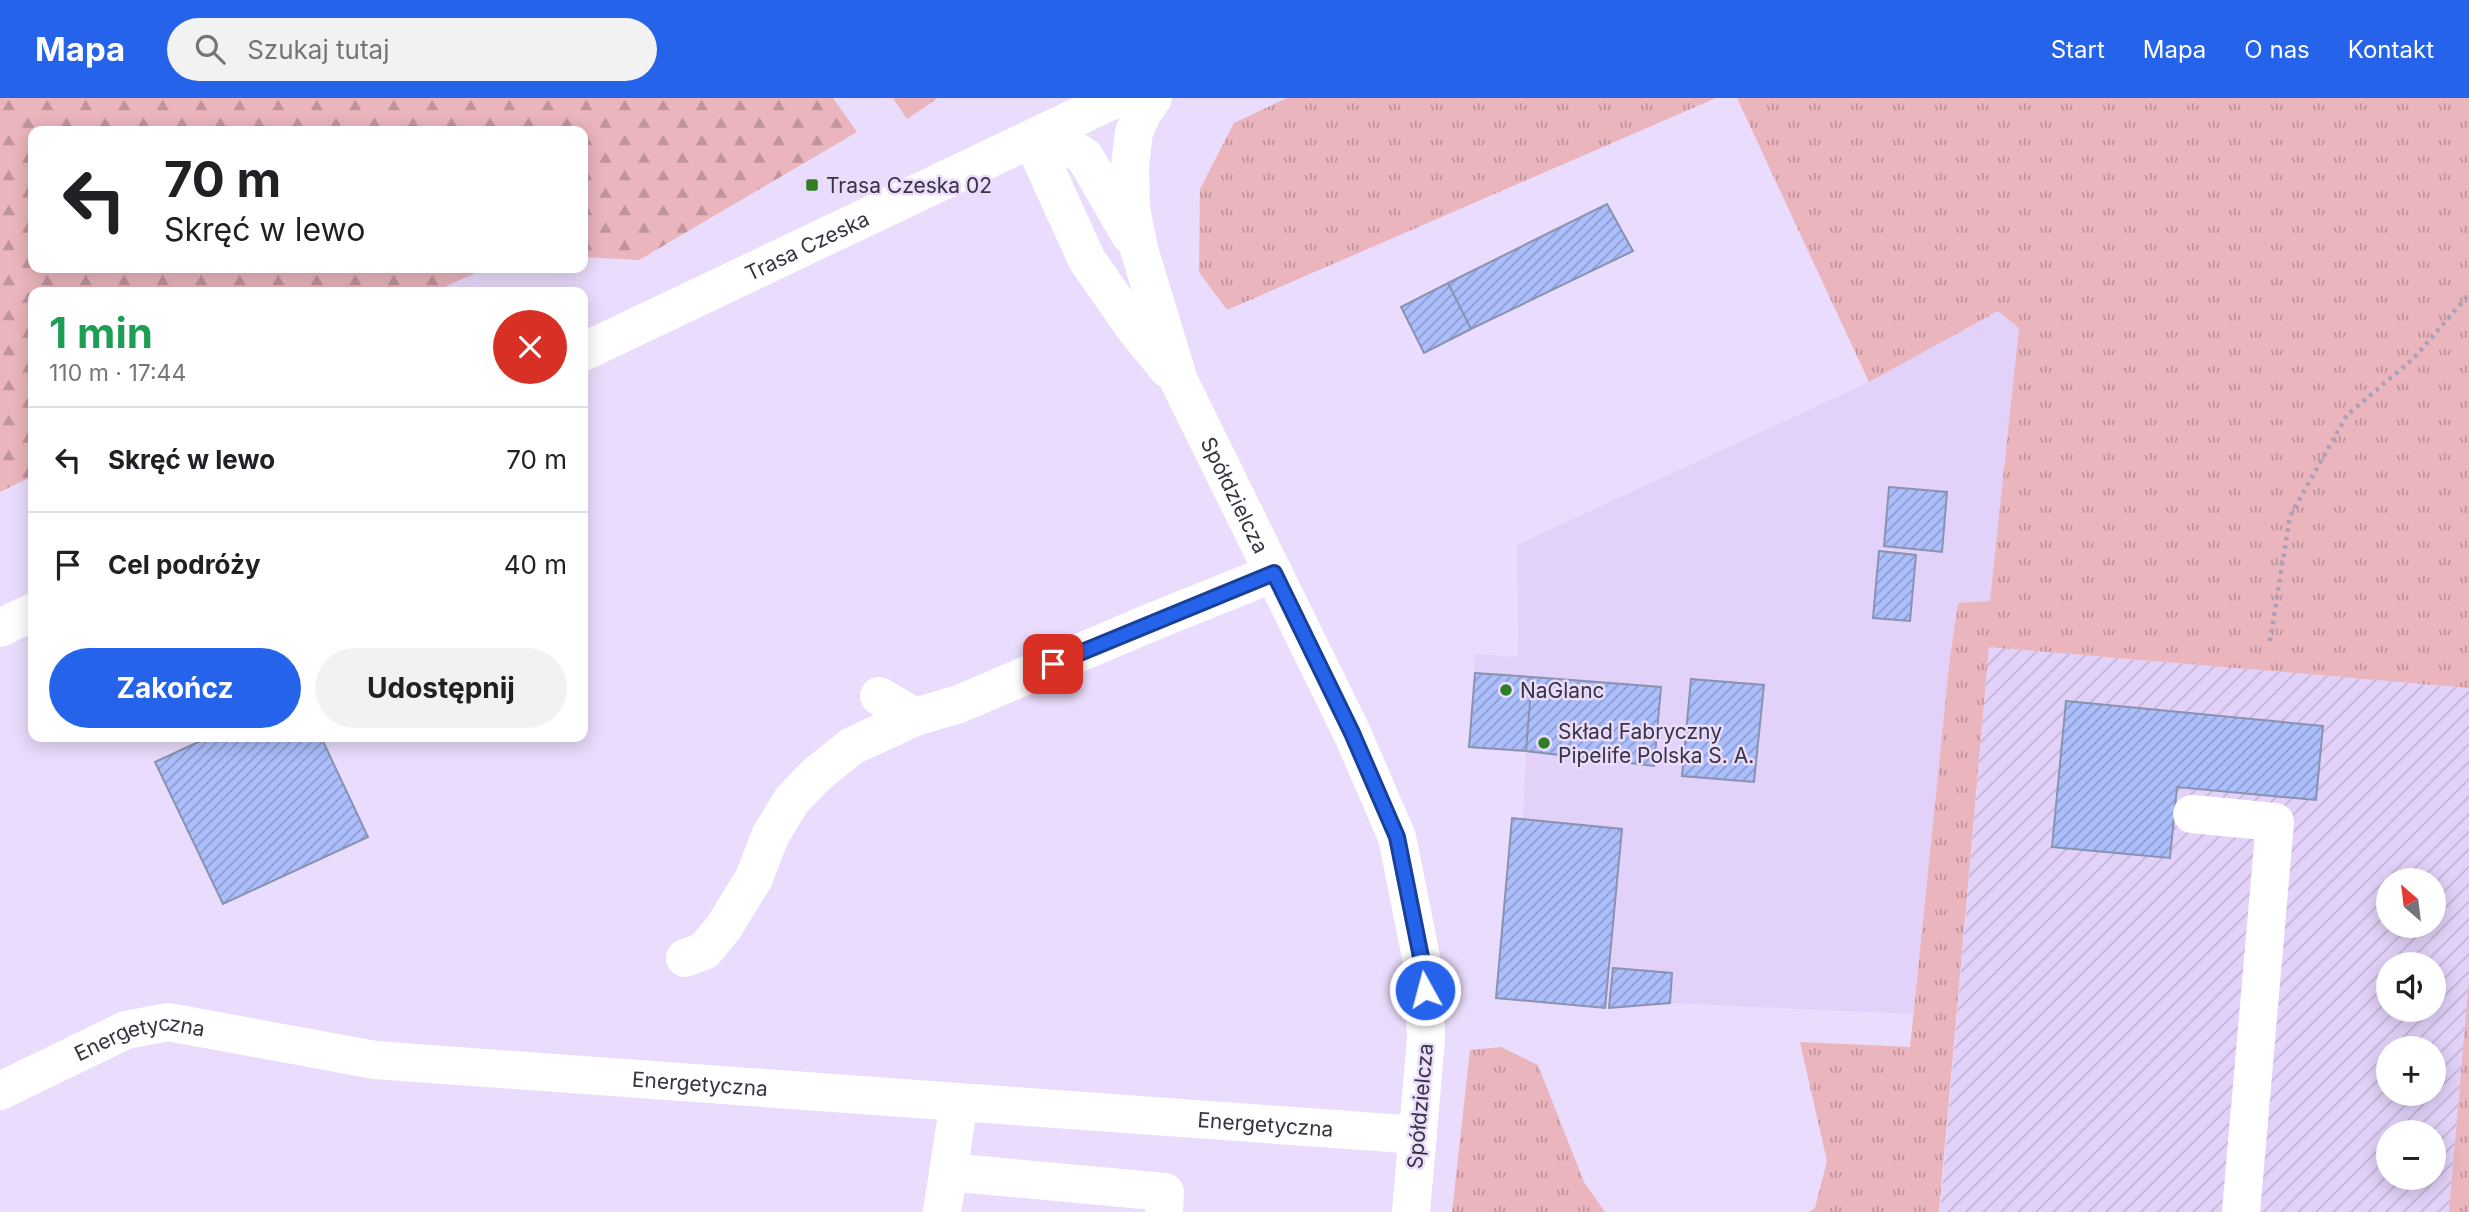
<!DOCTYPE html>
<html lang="pl">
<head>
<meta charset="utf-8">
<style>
  :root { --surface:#fff; --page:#f2f2f2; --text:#202124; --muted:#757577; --line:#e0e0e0; --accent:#2563eb }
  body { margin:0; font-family:Inter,sans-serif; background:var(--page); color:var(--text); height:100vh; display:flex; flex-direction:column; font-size:26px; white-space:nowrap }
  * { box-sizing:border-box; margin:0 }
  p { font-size:23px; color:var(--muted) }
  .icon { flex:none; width:38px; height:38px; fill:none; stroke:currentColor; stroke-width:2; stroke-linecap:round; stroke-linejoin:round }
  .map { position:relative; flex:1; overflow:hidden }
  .sheet { position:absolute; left:28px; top:189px; width:560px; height:455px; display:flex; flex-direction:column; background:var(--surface); border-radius:14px; box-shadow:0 4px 18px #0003 }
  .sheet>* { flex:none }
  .top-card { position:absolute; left:28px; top:28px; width:560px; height:147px; border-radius:14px; box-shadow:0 4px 18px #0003; background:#fff; color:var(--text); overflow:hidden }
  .needle { width:46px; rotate:332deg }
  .fabs { position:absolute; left:2376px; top:770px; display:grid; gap:14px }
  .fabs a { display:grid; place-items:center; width:70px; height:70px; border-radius:50%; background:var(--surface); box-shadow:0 4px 18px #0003; font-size:35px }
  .pin { position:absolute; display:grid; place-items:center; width:60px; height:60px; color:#fff; margin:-30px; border-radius:14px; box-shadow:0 4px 10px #0006 }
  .me { position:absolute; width:77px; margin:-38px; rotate:353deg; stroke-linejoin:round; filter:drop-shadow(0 0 5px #0008) }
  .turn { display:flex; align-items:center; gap:24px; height:147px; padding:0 21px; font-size:32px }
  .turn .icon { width:91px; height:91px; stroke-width:2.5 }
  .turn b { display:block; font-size:49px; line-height:60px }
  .round { display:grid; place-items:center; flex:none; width:74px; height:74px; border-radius:37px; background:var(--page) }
  .summary { display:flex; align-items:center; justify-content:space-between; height:119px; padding:0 21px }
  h1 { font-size:42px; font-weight:700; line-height:52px; color:#1e9e55 }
  .action { display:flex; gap:14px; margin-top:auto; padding:14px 21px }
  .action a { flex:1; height:80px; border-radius:42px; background:var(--accent); color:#fff; font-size:28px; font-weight:700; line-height:80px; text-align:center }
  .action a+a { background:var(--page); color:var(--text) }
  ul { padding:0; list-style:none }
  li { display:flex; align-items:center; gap:21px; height:105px; padding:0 21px; border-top:2px solid var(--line) }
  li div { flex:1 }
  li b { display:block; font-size:26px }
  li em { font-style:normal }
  header { display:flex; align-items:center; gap:42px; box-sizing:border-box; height:98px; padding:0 35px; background:var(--accent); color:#fff }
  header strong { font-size:33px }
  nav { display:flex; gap:38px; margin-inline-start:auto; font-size:24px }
  .search { width:490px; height:63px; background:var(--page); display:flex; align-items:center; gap:18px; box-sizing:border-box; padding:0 24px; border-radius:38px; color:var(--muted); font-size:26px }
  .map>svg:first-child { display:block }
</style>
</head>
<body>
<header>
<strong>Mapa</strong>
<div class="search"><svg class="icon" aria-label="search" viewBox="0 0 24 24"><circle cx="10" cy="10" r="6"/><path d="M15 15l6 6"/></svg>Szukaj tutaj</div>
<nav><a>Start</a><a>Mapa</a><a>O nas</a><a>Kontakt</a></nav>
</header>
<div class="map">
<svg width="2469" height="1114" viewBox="0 0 2469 1114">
  <defs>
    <pattern id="industrial-furrows" width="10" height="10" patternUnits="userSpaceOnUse" patternTransform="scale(1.75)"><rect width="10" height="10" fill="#e2d2f9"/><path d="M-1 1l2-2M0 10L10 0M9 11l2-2" fill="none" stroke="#c3b5d6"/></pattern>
    <pattern id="grass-tufts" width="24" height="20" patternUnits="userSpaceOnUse" patternTransform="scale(1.75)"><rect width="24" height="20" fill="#ebb5bd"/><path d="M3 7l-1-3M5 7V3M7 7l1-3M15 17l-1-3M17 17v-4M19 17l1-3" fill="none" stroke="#bf949b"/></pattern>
    <pattern id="forest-firs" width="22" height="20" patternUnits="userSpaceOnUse" patternTransform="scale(1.75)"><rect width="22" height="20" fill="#ebb5bd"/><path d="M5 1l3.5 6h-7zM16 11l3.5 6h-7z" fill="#bf949b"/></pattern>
    <pattern id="building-hatch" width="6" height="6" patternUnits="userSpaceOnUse" patternTransform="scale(1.75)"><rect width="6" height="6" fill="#acbefc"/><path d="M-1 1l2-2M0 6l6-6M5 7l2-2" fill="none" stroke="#8d9bcd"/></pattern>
  </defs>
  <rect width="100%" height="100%" fill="#eadcfc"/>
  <!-- built -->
  <path fill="#e2d2f9" d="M1998 213 2019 230 1990 503 1958 505 1950 559 1913 916 1670 905 1605 910 1496 900 1512 720 1523 721 1526 654 1469 649 1475 556 1518 559 1517 447 1869 284Z"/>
  <!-- industrial -->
  <path fill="url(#industrial-furrows)" fill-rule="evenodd" d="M1989 549 2469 590V880L2449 1114H1940ZM2389 782H2434V828H2389ZM2389 866H2434V912H2389ZM2389 950H2434V996H2389ZM2389 1034H2434V1080H2389Z"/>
  <!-- grass -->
  <path fill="url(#grass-tufts)" d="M1287 0H1716L1227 212 1199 174 1200 91 1234 25Z
    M1737 0H2469V590L1989 549 1939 1114H1809L1815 1110 1827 1063 1800 944 1910 949 1950 559 1958 505 1990 503 2019 230 1998 213 1869 284Z
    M2469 880V1114H2449Z
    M1501 949 1538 967 1584 1084 1605 1114H1452L1470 952Z"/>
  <!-- forest -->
  <path fill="url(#forest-firs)" d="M0 0H833L857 34 639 162 583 159V33H33V170H487L433 194H33V378L0 394Z
    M893 0H938L907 21Z"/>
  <!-- building -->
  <path fill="url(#building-hatch)" stroke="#8992b0" stroke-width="2" d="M1607 106 1633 153 1471 231 1448 185Z
    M1448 185 1471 231 1424 255 1401 209Z
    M1889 389 1947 394 1942 454 1884 448Z
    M1879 453 1916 457 1910 523 1873 520Z
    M1475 575 1532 579 1526 653 1469 649Z
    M1532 579 1661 589 1654 668 1526 653Z
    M1691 581 1764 587 1754 684 1682 678Z
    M2066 603 2323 628 2316 702 2177 689 2170 760 2052 749Z
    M209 639H321L368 739 223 806 155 664Z
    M1512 720 1622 731 1605 910 1496 900Z
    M1613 870 1672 875 1670 905 1609 910Z"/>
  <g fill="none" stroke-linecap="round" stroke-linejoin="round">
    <!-- path -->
    <path stroke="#aba0b9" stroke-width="4.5" stroke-dasharray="3.5 5" stroke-linecap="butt" d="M2270 543 2290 418 2347 317 2414 260 2469 196"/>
    <!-- minor -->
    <g stroke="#fff" stroke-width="38">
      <path id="s1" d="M1153 0 1143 14 1134 34 1130 67 1131 110 1139 151 1179 283 1352 635 1397 739 1424 874 1426 941 1411 1114"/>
      <path d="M1032 41 1087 162 1135 231 1168 271"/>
      <path d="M1032 41C1053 43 1068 46 1085 59L1130 137"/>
      <path d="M879 598 915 619 959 606 1147 526 1274 475"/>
      <path d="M2192 716 2275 724 2241 1114"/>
      <path d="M685 860 704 853 724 829 754 780 770 738 792 702 816 677 852 648 915 619"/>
      <path id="s2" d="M0 993 126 932 168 924 375 962 1418 1037"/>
      <path d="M948 1074 1165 1094 1164 1114"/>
      <path d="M942 1114 959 1004"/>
    </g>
    <!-- major -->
    <g stroke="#fff" stroke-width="38">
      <path id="s3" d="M583 254 1117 0"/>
      <path d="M0 530 33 514"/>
    </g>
  </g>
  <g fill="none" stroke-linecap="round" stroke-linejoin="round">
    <!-- route casing -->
    <g stroke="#184099" stroke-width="18">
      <path id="route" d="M1053 566 1274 475 1352 635 1397 739 1424 874 1425 892"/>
    </g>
    <!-- route -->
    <use href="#route" stroke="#2563eb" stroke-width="12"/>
  </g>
  <!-- markers -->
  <g fill="#2f7e27" stroke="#eadcfc" stroke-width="2.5">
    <rect x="805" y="80" width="14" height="14" rx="3.5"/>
    <circle cx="1506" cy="592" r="7"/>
    <circle cx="1544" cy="645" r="7"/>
  </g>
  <g text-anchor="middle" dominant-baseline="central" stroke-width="5" stroke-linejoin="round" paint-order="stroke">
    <!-- poi labels -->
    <g font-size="21" fill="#393440" stroke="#eadcfc" text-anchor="start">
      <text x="826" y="87">Trasa Czeska 02</text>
      <text x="1520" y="592">NaGlanc</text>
      <text x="1558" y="633">Skład Fabryczny<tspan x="1558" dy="24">Pipelife Polska S. A.</tspan></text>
    </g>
    <!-- street labels -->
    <g font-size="21" fill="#393440" stroke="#eadcfc">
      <text stroke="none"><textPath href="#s3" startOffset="248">Trasa Czeska</textPath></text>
      <text stroke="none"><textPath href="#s1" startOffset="422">Spółdzielcza</textPath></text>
      <text stroke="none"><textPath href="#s2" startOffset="152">Energetyczna</textPath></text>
      <text stroke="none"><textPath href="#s2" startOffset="719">Energetyczna</textPath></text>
      <text transform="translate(1420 1008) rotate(-85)">Spółdzielcza</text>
      <text stroke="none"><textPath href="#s2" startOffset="1286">Energetyczna</textPath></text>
    </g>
  </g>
</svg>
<div class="fabs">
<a><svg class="needle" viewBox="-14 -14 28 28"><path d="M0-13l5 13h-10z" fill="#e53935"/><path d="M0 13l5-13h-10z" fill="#757577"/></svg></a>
<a><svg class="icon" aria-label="sound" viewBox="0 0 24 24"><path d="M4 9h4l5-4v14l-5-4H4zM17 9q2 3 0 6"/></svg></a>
<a>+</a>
<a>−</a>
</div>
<div class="pin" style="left:1053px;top:566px;background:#d93025"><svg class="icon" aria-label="arrive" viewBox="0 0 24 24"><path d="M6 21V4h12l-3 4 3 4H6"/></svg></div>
<svg class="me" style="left:1425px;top:892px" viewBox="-20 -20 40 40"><circle r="17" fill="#2563eb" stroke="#fff" stroke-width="3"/><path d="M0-11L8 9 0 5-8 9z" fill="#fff"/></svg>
<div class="top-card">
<div class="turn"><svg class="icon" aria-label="left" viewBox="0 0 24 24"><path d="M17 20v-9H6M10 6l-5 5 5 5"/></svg><div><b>70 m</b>Skręć w lewo</div></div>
</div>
<section class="sheet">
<div class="summary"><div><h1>1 min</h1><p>110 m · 17:44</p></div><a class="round" style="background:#d93025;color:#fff"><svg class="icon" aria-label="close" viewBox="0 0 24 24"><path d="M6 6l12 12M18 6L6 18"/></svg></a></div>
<ul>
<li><svg class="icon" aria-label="left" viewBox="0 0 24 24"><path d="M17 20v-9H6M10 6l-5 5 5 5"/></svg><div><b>Skręć w lewo</b></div><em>70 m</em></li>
<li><svg class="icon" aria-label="arrive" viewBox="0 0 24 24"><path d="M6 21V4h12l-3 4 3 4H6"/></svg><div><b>Cel podróży</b></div><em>40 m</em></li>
</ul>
<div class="action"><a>Zakończ</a><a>Udostępnij</a></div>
</section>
</div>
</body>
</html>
